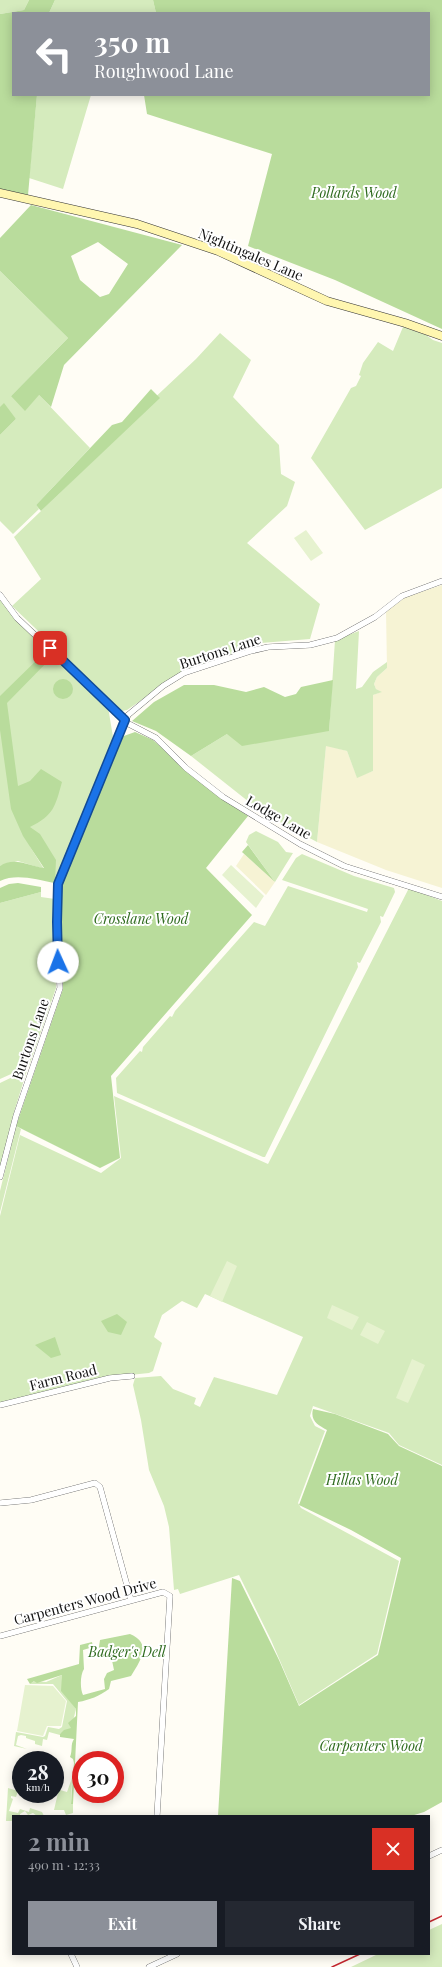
<!DOCTYPE html>
<html lang="en">
<head>
<meta charset="utf-8">
<style>
  :root { --surface:#171b24; --page:#242831; --text:#f1f3f6; --muted:#9ea1a6; --accent:#8c9099 }
  body { margin:0; font-family:"Playfair Display",serif; background:var(--page); color:var(--text); height:100vh; display:flex; flex-direction:column; font-size:15px; white-space:nowrap }
  * { box-sizing:border-box; margin:0 }
  p { font-size:13px; color:var(--muted) }
  .icon { flex:none; width:22px; height:22px; fill:none; stroke:currentColor; stroke-width:2; stroke-linecap:round; stroke-linejoin:round }
  .map { position:relative; flex:1; overflow:hidden }
  .details { position:absolute; left:12px; top:1815px; width:418px; height:140px; display:flex; flex-direction:column; background:var(--surface); border-radius:0px; box-shadow:0 2px 10px #0003 }
  .details>* { flex:none }
  .hud { position:absolute; left:12px; top:12px; width:418px; height:84px; border-radius:0px; box-shadow:0 2px 10px #0003; background:#8c9099; color:#fff; overflow:hidden }
  .speed { position:absolute; left:12px; top:1751px; display:flex; gap:8px; font-size:20px; font-weight:700; text-align:center }
  .speed>* { display:grid; place-content:center; width:52px; height:52px; border-radius:50%; background:var(--surface); box-shadow:0 2px 10px #0003; line-height:1 }
  .speed small { font-size:10px; font-weight:400 }
  .speed .limit { border:6px solid #d22; background:#fff; color:#111 }
  .pin { position:absolute; display:grid; place-items:center; width:34px; height:34px; color:#fff; margin:-17px; border-radius:8px; box-shadow:0 2px 6px #0006 }
  .me { position:absolute; width:44px; margin:-22px; rotate:358deg; stroke-linejoin:round; filter:drop-shadow(0 0 3px #0008) }
  .turn { display:flex; align-items:center; gap:14px; height:84px; padding:0 16px; font-size:18px }
  .turn .icon { width:52px; height:52px; stroke-width:2.5 }
  .turn b { display:block; font-size:28px; line-height:34px }
  .round { display:grid; place-items:center; flex:none; width:42px; height:42px; border-radius:0px; background:var(--page) }
  .headline { display:flex; align-items:center; justify-content:space-between; height:68px; padding:0 16px }
  h1 { font-size:24px; font-weight:700; line-height:30px; color:var(--accent) }
  .action { display:flex; gap:8px; margin-top:auto; padding:8px 16px }
  .action a { flex:1; height:46px; border-radius:0px; background:var(--accent); color:#fff; font-size:16px; font-weight:700; line-height:46px; text-align:center }
  .action a+a { background:var(--page); color:var(--text) }
  .map>svg:first-child { display:block }
</style>
</head>
<body>
<div class="map">
<svg width="442" height="1967" viewBox="0 0 442 1967">
  <rect width="100%" height="100%" fill="#fffdf5"/>
  <!-- farmland -->
  <path fill="#f6f3d4" d="M442 585V888L386 870 317 842 326 745 347 751 357 777 373 771V695L381 692 376 689 374 684 377 677 387 668 386 611 406 597Z
    M244 854 275 882 266 895 236 866Z"/>
  <!-- green -->
  <path fill="#d5ebbd" d="M0 0H29L24 10 0 14Z
    M55 0H153L156 13H49Z
    M37 95H91L63 189 29 178Z
    M0 271 68 338 11 396 39 395 90 448 36 505 39 509 13 534 0 521V435L16 419 0 407Z
    M403 327 426 335 433 340 442 343V488L365 530 311 458 351 388 356 386 361 376 359 375 363 363 378 342 393 351Z
    M220 333 251 360 233 397 279 445 281 474 295 482 287 506 247 543 320 604 310 639 261 643 184 671 127 710 122 711 12 606 41 579 14 537 119 436 117 433 196 359Z
    M0 598 108 707 113 737 55 883 29 845 44 869 18 861 0 866Z
    M359 631 356 689 362 687 373 672 387 662V668L377 677 374 684 376 689 382 692 373 695V771L357 778 347 751 326 746 317 842 263 813 191 756 227 734 329 731 335 640Z
    M256 831 278 842 286 852 293 853 275 882 246 842 249 835Z
    M302 854 354 876 394 888 395 892 383 917 380 916 381 922 360 963 357 962 358 967 265 1157H263L117 1093 116 1078 140 1051 142 1052 143 1047 170 1016 172 1017 175 1011 254 922 265 926 288 886 367 912 368 909 282 880 296 858Z
    M409 888 442 901V1465L399 1445 389 1433 313 1406 310 1416 315 1426 325 1431 298 1503 301 1508 399 1561 377 1654 299 1705 271 1640 239 1575 180 1594 178 1589 174 1590 169 1527 164 1506 149 1470 141 1420 133 1385 135 1378 161 1376 173 1389 196 1398 194 1404 200 1407 214 1377 277 1395 303 1337 205 1294 197 1308 182 1301 162 1315 154 1337 162 1343 153 1371 149 1373 110 1377 0 1403V1216L20 1135 101 1173 121 1158 114 1096 268 1164Z
    M41 892V897L55 899 53 914 56 988 29 1066 0 1079V903Z
    M27 1070 15 1109 0 1168V1083Z
    M16 1126 21 1129 0 1212V1191Z
    M62 1675C61 1693 68 1696 76 1709L71 1729 60 1734V1735L49 1732 47 1740 43 1739 42 1746 35 1744V1741L26 1738V1736L21 1735 18 1736 16 1745 27 1749 14 1746 16 1732 43 1737 45 1736 48 1727 59 1729 62 1727 67 1701 53 1684H30L34 1681 46 1682Z
    M62 1776 60 1790 67 1792 72 1778 71 1804H73V1813L66 1815 64 1810H54Z
    M8 1788 18 1791 16 1797 11 1796V1798L13 1799 9 1811 18 1813 20 1809 29 1812 30 1808 42 1812 44 1816H37L33 1813 28 1815 25 1811 20 1814V1816H13V1821H6Z
    M442 1924V1967H351L378 1954H429V1930Z"/>
  <!-- forest -->
  <path fill="#b9dc9c" fill-rule="evenodd" d="M29 0H55L49 13H13V95H37L28 195 0 189V14L24 10Z
    M153 0H442V329L335 280 248 246 272 154 147 114 144 95H429V13H156Z
    M31 205 182 245 64 365 51 407 39 395 25 411 11 396 68 338 0 271V238ZM98 242 128 264 109 294 100 297 80 280 71 256Z
    M151 389 160 398 41 511 36 505 112 425 122 422Z
    M4 403 16 419 0 435V407Z
    M47 650 54 655 7 703 18 786 30 781 41 769 62 782C55 807 54 815 30 827L40 834 56 860 55 883C37 880 17 873 0 881V866C14 856 30 866 44 868L23 836 11 809 0 730V696Z
    M53 689a10 10 0 1 1 20 0a10 10 0 1 1-20 0Z
    M333 680 329 731 242 746 227 734 191 756 156 731 132 721 154 702 184 685H214L246 692 264 687 285 697 296 694 301 687Z
    M135 732 153 740 222 799 248 816 206 868 252 915 111 1076 120 1158 100 1168 16 1126 63 989 60 922 61 886 121 737Z
    M248 845 275 882 242 852Z
    M18 883 41 887V892L0 903V888L9 884Z
    M117 1314 127 1322 121 1335 108 1332 101 1321Z
    M55 1337 61 1355 51 1358 35 1345Z
    M313 1409 335 1414 388 1434 399 1446 442 1466V1802L424 1812 411 1816H218L232 1578 240 1581 279 1660 299 1706 378 1655 401 1558 351 1530 299 1505 327 1430C318 1425 310 1421 313 1409Z
    M130 1634C152 1643 141 1660 131 1676L111 1681 109 1689C99 1696 90 1700 78 1702L73 1804H71L74 1763 73 1759 70 1757C73 1750 70 1745 74 1739L60 1737V1734L64 1730 71 1728 68 1723 76 1716V1709L61 1691 62 1675 37 1683 34 1681 30 1684 27 1679 79 1664 80 1645 92 1642 93 1647 83 1650 84 1669C80 1675 80 1689 83 1695L105 1689 104 1679 107 1673 114 1670 110 1651 98 1653 100 1640Z"/>
  <!-- pitch -->
  <path fill="#e6f2cf" d="M306 530 323 553 311 561 294 538Z
    M231 865 264 896 256 908 222 875Z
    M227 1261 237 1266 222 1302 210 1296Z
    M332 1305 359 1317 352 1330 327 1318Z
    M367 1322 385 1331 378 1344 360 1335Z
    M412 1359 425 1365 408 1403 396 1398Z
    M25 1685 53 1686 66 1701 61 1726H47L43 1736 17 1731Z"/>
  <g fill="none" stroke-linecap="round" stroke-linejoin="round">
    <!-- minor casing -->
    <g stroke="#444" stroke-width="6">
      <path id="minor" d="M0 595 17 618 125 720
        M125 722 156 738 186 768 223 797 300 844 344 866 442 897
        M0 1177 16 1116 60 988 57 922 58 884 128 715 163 686 184 673 251 651 268 647 310 645 337 638 375 617 402 596 442 581
        M0 1405 110 1378 132 1376
        M0 1503 31 1500 95 1483 100 1487 131 1600
        M0 1636 163 1592 170 1596 157 1816
        M429 1856 442 1850
        M71 1954 77 1967
        M149 1967 177 1954"/>
    </g>
    <!-- secondary casing -->
    <g stroke="#333" stroke-width="9">
      <path id="secondary" d="M0 193 137 224 218 251 327 301 405 323 442 336"/>
    </g>
    <!-- minor -->
    <use href="#minor" stroke="#fff" stroke-width="5.5"/>
    <!-- secondary -->
    <use href="#secondary" stroke="#fff6b0" stroke-width="8"/>
    <!-- rail -->
    <path stroke="#c4262e" stroke-width="1.5" d="M429 1922 442 1916
      M332 1967 360 1954"/>
  </g>
  <g fill="none" stroke-linecap="round" stroke-linejoin="round">
    <!-- route casing -->
    <g stroke="#114b97" stroke-width="10">
      <path id="route" d="M50 648 125 720 58 884 57 922 58 962"/>
    </g>
    <!-- route -->
    <use href="#route" stroke="#1a73e8" stroke-width="7"/>
  </g>
  <g text-anchor="middle" dominant-baseline="central" stroke-width="4" stroke-linejoin="round" paint-order="stroke">
    <!-- park labels -->
    <g font-size="14" font-style="italic" fill="#2f6b1f" stroke="#fff">
      <text x="354" y="192">Pollards Wood</text>
      <text x="141" y="918">Crosslane Wood</text>
      <text x="362" y="1479">Hillas Wood</text>
      <text x="127" y="1651">Badger's Dell</text>
      <text x="371" y="1745">Carpenters Wood</text>
    </g>
    <!-- street labels -->
    <g font-size="14" fill="#111" stroke="#fff">
      <text transform="translate(251 254) rotate(23)">Nightingales Lane</text>
      <text transform="translate(220 651) rotate(-18)">Burtons Lane</text>
      <text transform="translate(279 817) rotate(30)">Lodge Lane</text>
      <text transform="translate(30 1039) rotate(-71)">Burtons Lane</text>
      <text transform="translate(63 1377) rotate(-14)">Farm Road</text>
      <text transform="translate(85 1601) rotate(-15)">Carpenters Wood Drive</text>
    </g>
  </g>
</svg>
<div class="speed"><div>28<small>km/h</small></div><div class="limit">30</div></div>
<div class="pin" style="left:50px;top:648px;background:#d93025"><svg class="icon" aria-label="arrive" viewBox="0 0 24 24"><path d="M6 21V4h12l-3 4 3 4H6"/></svg></div>
<svg class="me" style="left:58px;top:962px" viewBox="-20 -20 40 40"><circle r="19" fill="#fff"/><path d="M0-13L10 11 0 6-10 11z" fill="#1a73e8"/></svg>
<div class="hud">
<div class="turn"><svg class="icon" aria-label="left" viewBox="0 0 24 24"><path d="M17 20v-9H6M10 6l-5 5 5 5"/></svg><div><b>350 m</b>Roughwood Lane</div></div>
</div>
<section class="details">
<div class="headline"><div><h1>2 min</h1><p>490 m · 12:33</p></div><a class="round" style="background:#d93025;color:#fff"><svg class="icon" aria-label="close" viewBox="0 0 24 24"><path d="M6 6l12 12M18 6L6 18"/></svg></a></div>
<div class="action"><a>Exit</a><a>Share</a></div>
</section>
</div>
</body>
</html>
